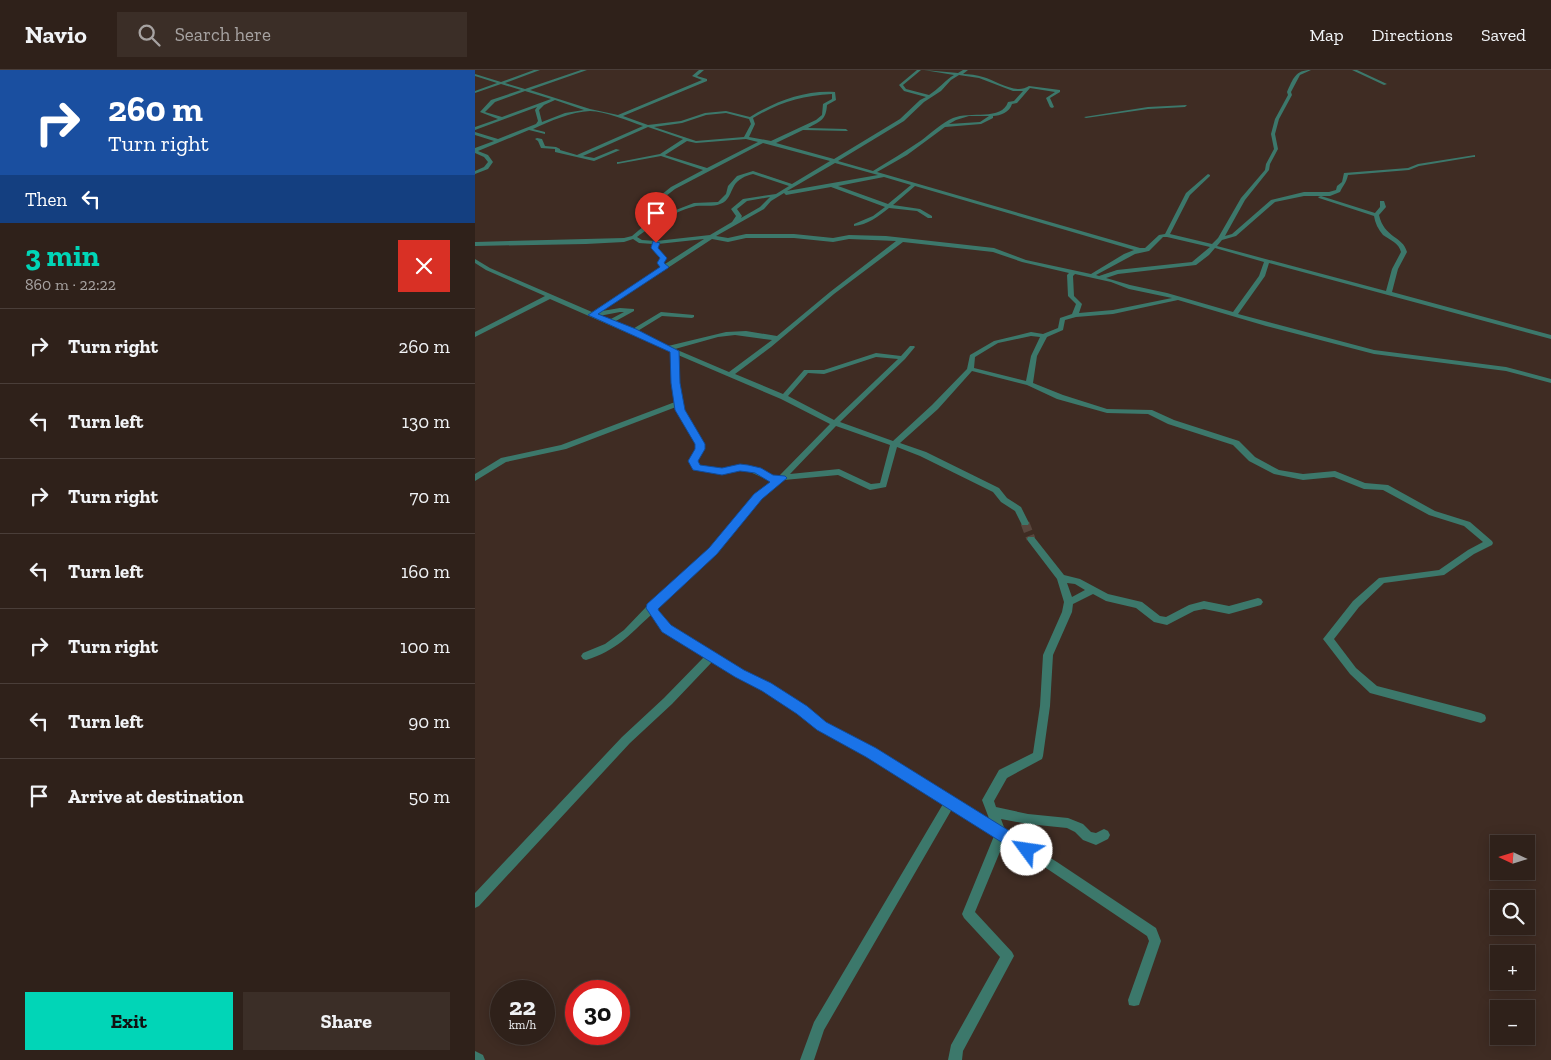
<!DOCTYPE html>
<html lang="en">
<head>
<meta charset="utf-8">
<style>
  :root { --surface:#2f211a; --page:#3b2e27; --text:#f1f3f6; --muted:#a7a3a2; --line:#4a3e39; --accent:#01d5b7 }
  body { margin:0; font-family:"Zilla Slab",serif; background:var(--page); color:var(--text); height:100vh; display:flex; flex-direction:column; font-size:19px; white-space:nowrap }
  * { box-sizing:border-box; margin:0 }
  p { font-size:16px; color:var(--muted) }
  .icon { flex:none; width:28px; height:28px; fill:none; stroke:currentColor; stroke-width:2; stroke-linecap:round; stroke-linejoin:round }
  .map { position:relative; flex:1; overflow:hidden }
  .details { display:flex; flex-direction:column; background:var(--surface); width:475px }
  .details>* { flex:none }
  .banner { background:#1a4fa0; color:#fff; overflow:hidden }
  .needle { width:32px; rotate:274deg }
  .controls { position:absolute; left:1015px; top:765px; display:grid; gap:10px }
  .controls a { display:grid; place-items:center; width:45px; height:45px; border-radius:0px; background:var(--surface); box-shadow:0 2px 12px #0003,0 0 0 1px var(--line); font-size:25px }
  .speed { position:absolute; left:15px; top:910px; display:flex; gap:10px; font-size:25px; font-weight:700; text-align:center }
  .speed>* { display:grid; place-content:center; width:65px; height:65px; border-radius:50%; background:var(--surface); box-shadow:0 2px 12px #0003,0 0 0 1px var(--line); line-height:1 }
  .speed small { font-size:12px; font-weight:400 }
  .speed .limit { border:8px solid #d22; background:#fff; color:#111 }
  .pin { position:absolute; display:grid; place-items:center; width:42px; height:42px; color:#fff; margin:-51px -21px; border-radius:50% 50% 50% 0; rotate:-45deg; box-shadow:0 0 5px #0007 }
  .pin .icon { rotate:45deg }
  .me { position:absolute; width:55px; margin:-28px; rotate:301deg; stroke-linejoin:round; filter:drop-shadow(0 0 4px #0008) }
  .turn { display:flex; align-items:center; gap:18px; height:105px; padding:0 25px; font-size:22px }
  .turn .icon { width:65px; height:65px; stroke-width:2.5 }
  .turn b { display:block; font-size:35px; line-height:42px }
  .then { display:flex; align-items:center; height:48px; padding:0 25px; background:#0003; gap:10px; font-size:19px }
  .round { display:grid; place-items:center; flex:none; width:52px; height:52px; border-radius:0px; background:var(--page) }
  .headline { display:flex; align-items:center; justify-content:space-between; height:85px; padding:0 25px }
  h1 { font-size:30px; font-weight:800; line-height:38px; color:var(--accent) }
  .cta { display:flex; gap:10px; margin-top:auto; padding:10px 25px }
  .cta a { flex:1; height:58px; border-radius:0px; background:var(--accent); color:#111; font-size:20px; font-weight:800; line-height:58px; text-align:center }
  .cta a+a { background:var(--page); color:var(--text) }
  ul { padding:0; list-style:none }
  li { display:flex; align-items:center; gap:15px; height:75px; padding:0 25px; border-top:1px solid var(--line) }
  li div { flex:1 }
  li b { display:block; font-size:19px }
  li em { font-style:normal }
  header { display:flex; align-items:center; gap:30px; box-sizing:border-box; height:70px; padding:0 25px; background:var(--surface); border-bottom:1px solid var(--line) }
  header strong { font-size:24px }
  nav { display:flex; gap:28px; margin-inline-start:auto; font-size:18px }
  .search { width:350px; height:45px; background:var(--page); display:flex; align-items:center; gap:12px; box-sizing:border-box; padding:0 18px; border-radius:0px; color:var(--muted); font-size:19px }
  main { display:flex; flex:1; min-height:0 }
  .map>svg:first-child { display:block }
</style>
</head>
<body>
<header>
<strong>Navio</strong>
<div class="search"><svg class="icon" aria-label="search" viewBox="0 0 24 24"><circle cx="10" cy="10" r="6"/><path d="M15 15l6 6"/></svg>Search here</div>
<nav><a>Map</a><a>Directions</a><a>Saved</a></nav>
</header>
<main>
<section class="details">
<div class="banner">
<div class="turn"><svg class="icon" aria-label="right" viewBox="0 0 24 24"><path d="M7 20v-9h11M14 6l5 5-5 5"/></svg><div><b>260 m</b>Turn right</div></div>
<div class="then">Then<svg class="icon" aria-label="left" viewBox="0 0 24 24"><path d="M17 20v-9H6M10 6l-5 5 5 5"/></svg></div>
</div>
<div class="headline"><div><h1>3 min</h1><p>860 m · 22:22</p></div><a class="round" style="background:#d93025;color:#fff"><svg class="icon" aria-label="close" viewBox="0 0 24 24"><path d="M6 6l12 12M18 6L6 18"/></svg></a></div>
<ul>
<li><svg class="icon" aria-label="right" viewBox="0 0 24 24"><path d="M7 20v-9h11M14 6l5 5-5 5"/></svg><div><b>Turn right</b></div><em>260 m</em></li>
<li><svg class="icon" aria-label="left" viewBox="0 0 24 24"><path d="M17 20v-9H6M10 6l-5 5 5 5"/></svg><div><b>Turn left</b></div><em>130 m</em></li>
<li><svg class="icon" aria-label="right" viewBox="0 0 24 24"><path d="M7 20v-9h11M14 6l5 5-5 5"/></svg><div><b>Turn right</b></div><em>70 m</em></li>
<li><svg class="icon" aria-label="left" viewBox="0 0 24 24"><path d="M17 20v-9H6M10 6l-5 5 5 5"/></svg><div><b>Turn left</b></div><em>160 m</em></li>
<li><svg class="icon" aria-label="right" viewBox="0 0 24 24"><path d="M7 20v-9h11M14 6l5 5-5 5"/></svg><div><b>Turn right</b></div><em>100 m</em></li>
<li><svg class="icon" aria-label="left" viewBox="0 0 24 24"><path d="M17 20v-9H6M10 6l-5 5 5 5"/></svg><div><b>Turn left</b></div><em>90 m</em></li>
<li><svg class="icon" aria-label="arrive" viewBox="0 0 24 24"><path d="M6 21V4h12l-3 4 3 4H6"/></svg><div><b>Arrive at destination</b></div><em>50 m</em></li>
</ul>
<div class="cta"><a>Exit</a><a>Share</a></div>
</section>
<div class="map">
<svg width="1076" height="990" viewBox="0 0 1076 990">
  <rect width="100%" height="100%" fill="#3f2c23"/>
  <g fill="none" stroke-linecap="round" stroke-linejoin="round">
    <!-- minor-tunnel -->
    <path stroke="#58463d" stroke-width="9" stroke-dasharray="9 4.5" stroke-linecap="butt" d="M550 453 556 469"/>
    <!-- minor -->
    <path fill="#3c786b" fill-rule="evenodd" d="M59 0H65L30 13 50 19 106 0H112L55 20 115 39 143 45 227 10 217 6 224 0H229L222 6 232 9V11L148 46 173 55 206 51 230 43 251 41 275 47C301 31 330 20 360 22L361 30 352 35C351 50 346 51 333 58L371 59 373 61 328 60 301 73 359 89 425 49 445 30 451 27 429 21 424 15 442 0H446L428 15 431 19 454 25C464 19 470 10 479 5L449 0 483 3 488 0H493L488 4C494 4 502 5 508 7 522 11 541 25 554 16L585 20V22L575 28 579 37 577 38 575 37 571 28 580 22 555 18 542 33 537 34C535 42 525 46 518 46V48L506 54 470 57 432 85 402 102 665 178H670L684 165 690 164 711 123 733 104 735 105V106L715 125 695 164 737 174 743 168 766 128 790 100 791 94 799 79 796 64 800 49 813 25 812 22C818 9 820 0 836 0L825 5 816 22 817 25 804 49 800 64 803 79 795 94 794 100 770 130 750 166 757 164 796 130 829 122H854L861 120 862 116 867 112 869 103 933 98 943 94 1000 85V87H998L944 96 934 100 873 105C871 114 868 115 865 122L855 126H846L900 143 905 137V131H909L911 137 904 145C909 168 928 166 932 182L923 199 917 222 1076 265V269L794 193 790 206 763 244 899 280 1031 297 1076 309V313L1031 301 899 284 791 256 703 230 638 244 601 247 590 250 588 260 572 267 562 286 558 313 588 325 632 339 677 340 699 350 764 371 780 387 804 400 828 404 860 401 890 413 913 415 960 441 995 452 1017 471 1018 473 1017 475 999 484 969 505 909 513 884 537 859 569 881 598 902 616 1006 643 1010 645 1011 648 1010 651 1006 653 895 623 875 604 848 569 878 531 904 508 964 500 993 480 1008 472 989 456 954 445 908 420 889 419 859 407 828 410 799 404 774 391 758 375 693 354 673 344 632 343 582 329 552 315 497 301 463 339 425 373 451 382 524 418 532 428 546 437 554 453 553 455H547L540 441 526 432 518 422 445 386 422 377 411 417 395 420 363 405 309 410 286 429 241 483 182 539 195 555 236 581 240 582 242 585 267 601 295 614 331 637 350 653 400 680 515 751 507 730 524 700 558 683 565 636 568 585 587 542 589 532 582 509 553 471 552 469 553 467H559L589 505 605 509 633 524 667 532 685 546 691 547 714 535 729 531 754 536 783 528 786 529 788 532 786 535 754 544 729 539 719 541 692 555 679 552 661 538 631 531 618 524 598 534 597 542 578 585 575 636 568 686 567 689 532 708 519 731 521 737 553 744 593 748 608 754 616 762 621 763 629 759 633 761 635 765 633 769 621 775 608 770 600 762 592 758 553 754 526 749 530 760 582 792 681 858 686 871 664 935 659 936 654 935 653 930 674 871 672 866 574 800 529 772 500 842 537 882 539 886 488 981 487 990H473L476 975 525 887 489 848 487 844 519 766 477 739 349 960 339 990H325L339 952 468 734 392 686 342 659 323 643 287 620 261 607 237 592 197 634 155 673 4 836 0 838V823L147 667 189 628 229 587 189 561 176 545C154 565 141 581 111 590L108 589 106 586 108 583 130 574 149 560 173 535 235 479 280 425 297 412 273 401 265 400 247 404 219 399 214 391 221 379V374L201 340V337L91 379 31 392 0 411V404L26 388 86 375 200 332 196 282 75 229 0 267V262L70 226 11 200 0 193V189L15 198 117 242 186 197 182 193 185 188 176 178 178 174 164 173 158 169 149 172 111 174 0 176V172L149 168 157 166 170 155 188 145 187 143 192 137 185 126 186 125 196 117 228 100 186 86 142 94V92H144L185 84 208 69 173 57 108 86 119 88 141 79 145 80 119 91 80 82V79L66 78 63 71 60 69 62 68 67 69 70 76 81 77 85 79V80L102 85 168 56C153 51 130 41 115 41 96 42 75 51 58 59L70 62V64L54 60 3 81 13 85 18 92 13 99 0 104V101L9 97 13 92 9 87 0 83V78L19 71 0 65V62L23 69 61 54 63 51 60 40 62 37 0 60V57L23 49 5 42 16 30 46 20 26 14 0 23V21L22 13 0 6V4L26 12ZM484 5 504 8 538 21H548L539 31 533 32C527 51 495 41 478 48 467 53 456 63 447 70 431 81 414 91 398 101L363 91 429 51 449 32 466 21 476 10ZM50 21 76 29 27 47 10 42 20 32ZM357 24V29L348 34 347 45 341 50 296 71 274 67 280 54 278 48C305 32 326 26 357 24ZM80 30 109 40 90 43 67 52 64 40 69 35ZM251 43 274 49 276 54 269 67 221 71 179 57 207 53 231 45ZM494 46H514L505 52 474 54 481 50ZM271 69 283 72 232 98 190 85 212 71 221 73ZM288 73 355 91 317 114 278 101 262 106 253 116 251 124 243 132 219 133 193 143 198 137 191 126 200 119ZM360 93 403 105 312 121ZM278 104 314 116 301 124 268 129 256 139 261 146 257 152 235 165 181 171 167 170 162 167C177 155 203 140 221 136 229 135 238 137 245 134 254 131 255 123 259 116 263 109 270 106 278 104ZM409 107 436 115 413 134 363 116ZM440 116 659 180 649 184 616 204 551 190 519 178 411 166 374 165 358 168 319 164H271L253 168 241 166 289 139 296 131 309 123 311 125 356 117 410 137 398 146 379 154V156C392 155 404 146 414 138L442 141 453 148H457V146L445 139 418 135ZM829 126H846L843 127 844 128 899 146C900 153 903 159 908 165 915 170 924 173 926 182L917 199 911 221 742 176 747 170 761 166 800 132ZM295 127 285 137 266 148 267 146 262 139 272 131ZM688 167H692L735 177 717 192 642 200 624 206 621 205 660 184 674 181ZM271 168H319L358 172 374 169 421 171 355 222 302 266 271 261 251 262 193 276 161 262 187 246 217 248 219 247V245L186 242 156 260 139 252 159 241V239L145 238 127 241 237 169 253 172ZM229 169 190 194 188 193 191 188 182 178 183 174ZM428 172 518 182 547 192 594 203 592 205 593 226 601 234 597 244 585 248 583 258 568 264 556 262 519 271 495 285 492 299 457 335 418 371 365 352 430 289 440 277 439 276H435L426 286 401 283 349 300H329L308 324 260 304 296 277 359 224ZM740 178 789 192 784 206 758 242 692 223 655 215 631 208 643 204 721 195 734 185ZM600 204 636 212 654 219 697 228 638 240 604 243 607 234 599 226 598 206ZM145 242H149L134 250 124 246ZM260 265 297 270 254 302 200 279 243 267ZM556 266 565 267 556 286 551 311 499 298 500 287 523 273ZM203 285 306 329 355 354 305 405C293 407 287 399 275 396 265 393 258 397 248 398 241 399 232 396 225 395L222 391 229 379V374L209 340 204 313ZM401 287 423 289 359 350 313 326 333 303 349 304ZM361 356 415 375 405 413 396 414 364 399 315 404ZM592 513 600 514 610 520 597 527Z
      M877 0H882L912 14 909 15Z
      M712 35 710 37 673 39 611 48 609 47 673 37Z
      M0 981 8 985 10 990H0Z"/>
  </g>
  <!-- route -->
  <path fill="#1a73e8" stroke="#114b97" d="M178 171 185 173 183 178 192 188 189 193 194 197 193 198 123 244 161 259 204 281 205 313 210 340 230 374V379L223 391 225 395 247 398 265 394 273 395 286 398 298 405 310 406 312 408 287 429 242 484 183 539 184 541 196 555 269 600 296 613 332 636 351 652 401 678 557 775 559 780 557 785 552 787 547 785 391 687 342 660 322 644 287 621 260 607 187 562 171 538 172 534 234 478 279 424 295 412 280 403 273 402 265 401 247 405 218 400 213 391 220 379V374L200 340 196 313 195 282 113 245 185 197 182 193 185 188 176 178Z"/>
</svg>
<div class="controls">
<a><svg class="needle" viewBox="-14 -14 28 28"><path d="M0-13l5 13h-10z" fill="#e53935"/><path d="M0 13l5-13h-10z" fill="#a7a3a2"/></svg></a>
<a><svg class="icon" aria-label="search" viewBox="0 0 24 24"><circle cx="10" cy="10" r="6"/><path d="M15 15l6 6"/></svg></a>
<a>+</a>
<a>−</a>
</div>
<div class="speed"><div>22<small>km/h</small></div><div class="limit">30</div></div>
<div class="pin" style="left:181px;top:173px;background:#d93025"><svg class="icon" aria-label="arrive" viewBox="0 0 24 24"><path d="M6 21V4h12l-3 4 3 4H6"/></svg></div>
<svg class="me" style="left:552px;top:780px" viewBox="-20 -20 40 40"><circle r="19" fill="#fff"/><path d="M0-13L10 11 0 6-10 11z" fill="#1a73e8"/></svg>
</div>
</main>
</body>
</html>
